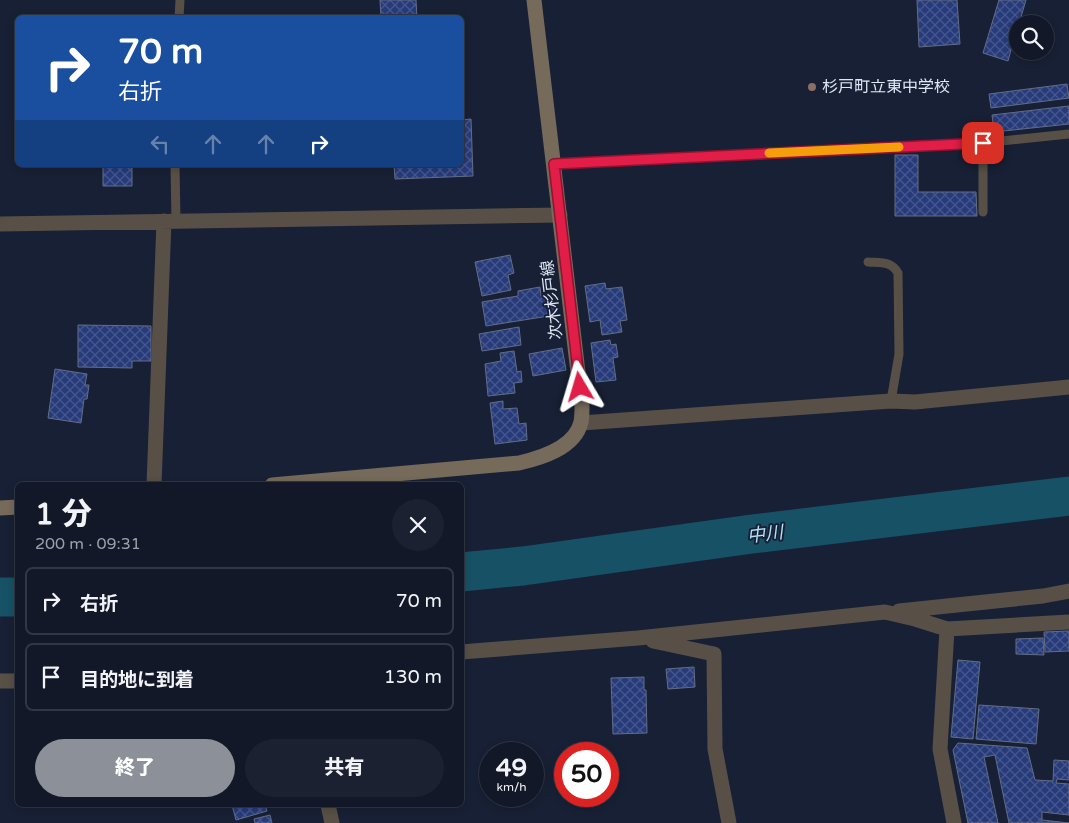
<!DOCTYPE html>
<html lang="ja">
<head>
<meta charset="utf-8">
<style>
  :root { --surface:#121828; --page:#1b2130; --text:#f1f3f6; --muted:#9ca0a8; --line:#313745; --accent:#8c9099 }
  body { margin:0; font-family:"Varela Round","Noto Sans JP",sans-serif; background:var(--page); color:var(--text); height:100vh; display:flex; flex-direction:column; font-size:19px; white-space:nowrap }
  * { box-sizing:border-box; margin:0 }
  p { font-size:16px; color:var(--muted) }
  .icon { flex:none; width:28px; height:28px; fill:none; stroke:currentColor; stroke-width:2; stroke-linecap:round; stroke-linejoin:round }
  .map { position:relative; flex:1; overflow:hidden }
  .side { position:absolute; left:15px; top:482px; width:449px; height:325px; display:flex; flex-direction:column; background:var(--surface); border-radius:8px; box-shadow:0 2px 8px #0003,0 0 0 1px var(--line) }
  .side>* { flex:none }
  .banner { position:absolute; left:15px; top:15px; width:449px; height:152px; border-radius:8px; box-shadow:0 2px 8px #0003,0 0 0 1px var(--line); background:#1a4fa0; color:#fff; overflow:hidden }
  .fabs { position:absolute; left:1009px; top:15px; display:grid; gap:10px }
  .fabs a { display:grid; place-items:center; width:45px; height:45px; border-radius:50%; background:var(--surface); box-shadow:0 2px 8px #0003,0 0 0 1px var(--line); font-size:25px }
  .speed { position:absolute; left:479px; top:742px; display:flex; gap:10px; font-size:25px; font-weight:700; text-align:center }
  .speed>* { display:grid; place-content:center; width:65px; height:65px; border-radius:50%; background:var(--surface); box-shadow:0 2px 8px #0003,0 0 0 1px var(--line); line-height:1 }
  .speed small { font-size:12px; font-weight:400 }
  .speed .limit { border:8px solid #d22; background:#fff; color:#111 }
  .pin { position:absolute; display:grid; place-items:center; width:42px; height:42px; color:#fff; margin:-21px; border-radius:10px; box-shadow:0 2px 8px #0006 }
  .me { position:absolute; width:55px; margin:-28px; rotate:353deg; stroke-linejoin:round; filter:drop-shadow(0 0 4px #0008) }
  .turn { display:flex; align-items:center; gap:18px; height:105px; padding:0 20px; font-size:22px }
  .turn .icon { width:65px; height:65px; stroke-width:2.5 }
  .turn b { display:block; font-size:35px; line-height:42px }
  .lanes { display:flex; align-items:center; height:48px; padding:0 20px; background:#0003; justify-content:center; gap:25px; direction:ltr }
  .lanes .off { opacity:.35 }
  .round { display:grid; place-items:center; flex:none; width:52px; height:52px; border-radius:26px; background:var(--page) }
  .head { display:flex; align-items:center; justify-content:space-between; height:85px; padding:0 20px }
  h1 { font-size:30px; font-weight:800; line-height:38px }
  .action { display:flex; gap:10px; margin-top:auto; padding:10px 20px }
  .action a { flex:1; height:58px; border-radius:30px; background:var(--accent); color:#fff; font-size:20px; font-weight:800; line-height:58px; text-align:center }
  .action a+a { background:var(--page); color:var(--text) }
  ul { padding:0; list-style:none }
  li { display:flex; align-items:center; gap:15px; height:68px; margin:0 10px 8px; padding:0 10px; border:2px solid var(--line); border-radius:8px }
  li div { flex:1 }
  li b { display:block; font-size:19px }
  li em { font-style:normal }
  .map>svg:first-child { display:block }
</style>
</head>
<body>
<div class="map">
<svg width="1069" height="823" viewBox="0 0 1069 823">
  <defs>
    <pattern id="building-cross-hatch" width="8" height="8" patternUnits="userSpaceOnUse" patternTransform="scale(1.25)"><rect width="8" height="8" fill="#273b7b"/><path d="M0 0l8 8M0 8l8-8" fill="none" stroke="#46578e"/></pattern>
  </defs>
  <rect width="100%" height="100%" fill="#182035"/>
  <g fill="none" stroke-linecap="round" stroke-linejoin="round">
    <!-- river -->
    <path stroke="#175165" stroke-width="39" d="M461 572 523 566 752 534 1069 496
      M0 597H18"/>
  </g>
  <!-- building -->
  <path fill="url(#building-cross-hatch)" stroke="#626d86" d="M380 0H416L417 18H381Z
    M917 0H957L960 44 919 47Z
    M999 0H1026L1019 24H1018L1008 61 983 53Z
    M107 15 124 18H107Z
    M1067 84 1069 98 991 108 989 94Z
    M1069 106V124L994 132 992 115Z
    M471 119 473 176 395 179 394 165H461V120Z
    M895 155H918V192H976L977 216H895Z
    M103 165H132V186H103Z
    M510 255 514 273 508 275 511 290 482 296 475 262Z
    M605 283 606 289 622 287 627 320 620 321 622 332 602 335 600 320 590 322 585 286Z
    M540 287 541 296 552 294 555 315 486 326 482 302 518 296V291Z
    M78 325 151 326V361H132V368L78 367Z
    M519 327 521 345 482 351 479 334Z
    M610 340 611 345 616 344 618 357 613 358 616 380 596 382 591 343Z
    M562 348 566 370 533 376 529 354Z
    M514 351 517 372 521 371 522 382 514 383 515 393 488 396 485 364 501 361 500 353Z
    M55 369 87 374 85 385H89L87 399H84L81 423 48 418Z
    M503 401V409L517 408 519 424 526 423 527 440 495 444 490 403Z
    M1069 631V651L1045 652 1044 632Z
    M1043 638 1044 655 1016 654V639Z
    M958 660 980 662 973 739 951 737Z
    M694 667 695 687 668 689 666 669Z
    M644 677V690H646L647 733 613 734 611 678Z
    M979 705 1039 709 1036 744 976 739Z
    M958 743 1027 748 1035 780 1053 781 1054 760 1069 761V780L1057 779 1056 783 1069 784V815L1042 812V820L1069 823H1009L995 755 984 757 998 823H968L953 750Z
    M232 805H265L267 811 236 820Z
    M270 815 272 823H255L254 819Z"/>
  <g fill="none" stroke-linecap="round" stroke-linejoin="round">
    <!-- service -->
    <path stroke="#585046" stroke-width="9" d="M179 18 180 0
      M983 143V212
      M554 164 983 143 1069 134
      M175 165 176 221
      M868 262C881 263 891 261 898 273L899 354 891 401"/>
    <!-- minor -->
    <path stroke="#585046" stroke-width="15" d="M0 224 560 215
      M581 423 891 401 915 402 1069 387
      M154 485 164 221
      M899 611 1043 596 1069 591
      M947 629 940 749 954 823
      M653 641 714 654 715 749 729 823
      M461 652 638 638 885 612 915 619 947 629 1069 622
      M0 681H18
      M328 805 332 823"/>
    <!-- secondary -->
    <path stroke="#766a5a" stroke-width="15" d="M272 485 519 463C541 458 575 448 581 422 582 417 582 411 582 406L534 0
      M0 508 18 507"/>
  </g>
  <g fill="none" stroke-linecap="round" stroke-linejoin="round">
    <!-- route casing -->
    <g stroke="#92132f" stroke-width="12">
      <path id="route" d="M580 387 554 164 983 143"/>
    </g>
    <!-- route -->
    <use href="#route" stroke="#e11d48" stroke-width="9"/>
    <!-- slow -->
    <path stroke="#f59e0b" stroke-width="9" d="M769 153 899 147"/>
  </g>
  <!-- markers -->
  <circle fill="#8d6e63" stroke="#182035" stroke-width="2" cx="812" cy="87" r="5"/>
  <g text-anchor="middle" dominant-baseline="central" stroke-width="4" stroke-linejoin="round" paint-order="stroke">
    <!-- poi labels -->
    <g font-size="16" fill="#dfe6f4" stroke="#182035" text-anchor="start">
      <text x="822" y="87">杉戸町立東中学校</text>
    </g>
    <!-- street labels -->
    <g font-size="16" fill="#dfe6f4" stroke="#182035">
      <text transform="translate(552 300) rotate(-97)">次木杉戸線</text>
    </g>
    <!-- water labels -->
    <g font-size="18" font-style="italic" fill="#b2e2f6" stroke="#182035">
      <text transform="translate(765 534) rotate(-7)">中川</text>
    </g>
  </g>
</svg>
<div class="fabs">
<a><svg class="icon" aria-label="search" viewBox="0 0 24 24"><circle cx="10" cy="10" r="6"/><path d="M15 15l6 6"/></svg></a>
</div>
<div class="speed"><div>49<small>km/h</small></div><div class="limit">50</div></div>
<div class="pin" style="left:983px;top:143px;background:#d93025"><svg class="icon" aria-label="arrive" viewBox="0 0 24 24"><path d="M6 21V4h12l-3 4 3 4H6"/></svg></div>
<svg class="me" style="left:580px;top:387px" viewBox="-20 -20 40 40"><path d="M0-17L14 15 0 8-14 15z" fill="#e11d48" stroke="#fff" stroke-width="4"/></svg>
<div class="banner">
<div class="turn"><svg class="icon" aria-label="right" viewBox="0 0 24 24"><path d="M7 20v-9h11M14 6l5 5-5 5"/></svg><div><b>70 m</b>右折</div></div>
<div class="lanes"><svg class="icon off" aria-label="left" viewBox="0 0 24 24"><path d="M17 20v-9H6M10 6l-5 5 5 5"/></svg><svg class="icon off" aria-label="ahead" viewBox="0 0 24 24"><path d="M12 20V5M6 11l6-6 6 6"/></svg><svg class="icon off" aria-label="ahead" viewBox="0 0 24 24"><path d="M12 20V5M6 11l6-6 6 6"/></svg><svg class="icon" aria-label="right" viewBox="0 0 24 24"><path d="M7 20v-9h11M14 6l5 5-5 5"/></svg></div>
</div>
<section class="side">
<div class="head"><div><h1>1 分</h1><p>200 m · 09:31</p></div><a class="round"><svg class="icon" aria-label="close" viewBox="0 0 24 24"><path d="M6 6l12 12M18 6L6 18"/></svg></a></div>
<ul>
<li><svg class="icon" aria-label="right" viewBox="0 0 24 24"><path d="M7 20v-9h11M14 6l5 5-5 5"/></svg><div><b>右折</b></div><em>70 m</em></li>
<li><svg class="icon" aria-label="arrive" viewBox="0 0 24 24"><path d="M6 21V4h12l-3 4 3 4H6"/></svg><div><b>目的地に到着</b></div><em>130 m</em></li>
</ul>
<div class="action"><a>終了</a><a>共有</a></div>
</section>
</div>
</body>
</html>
